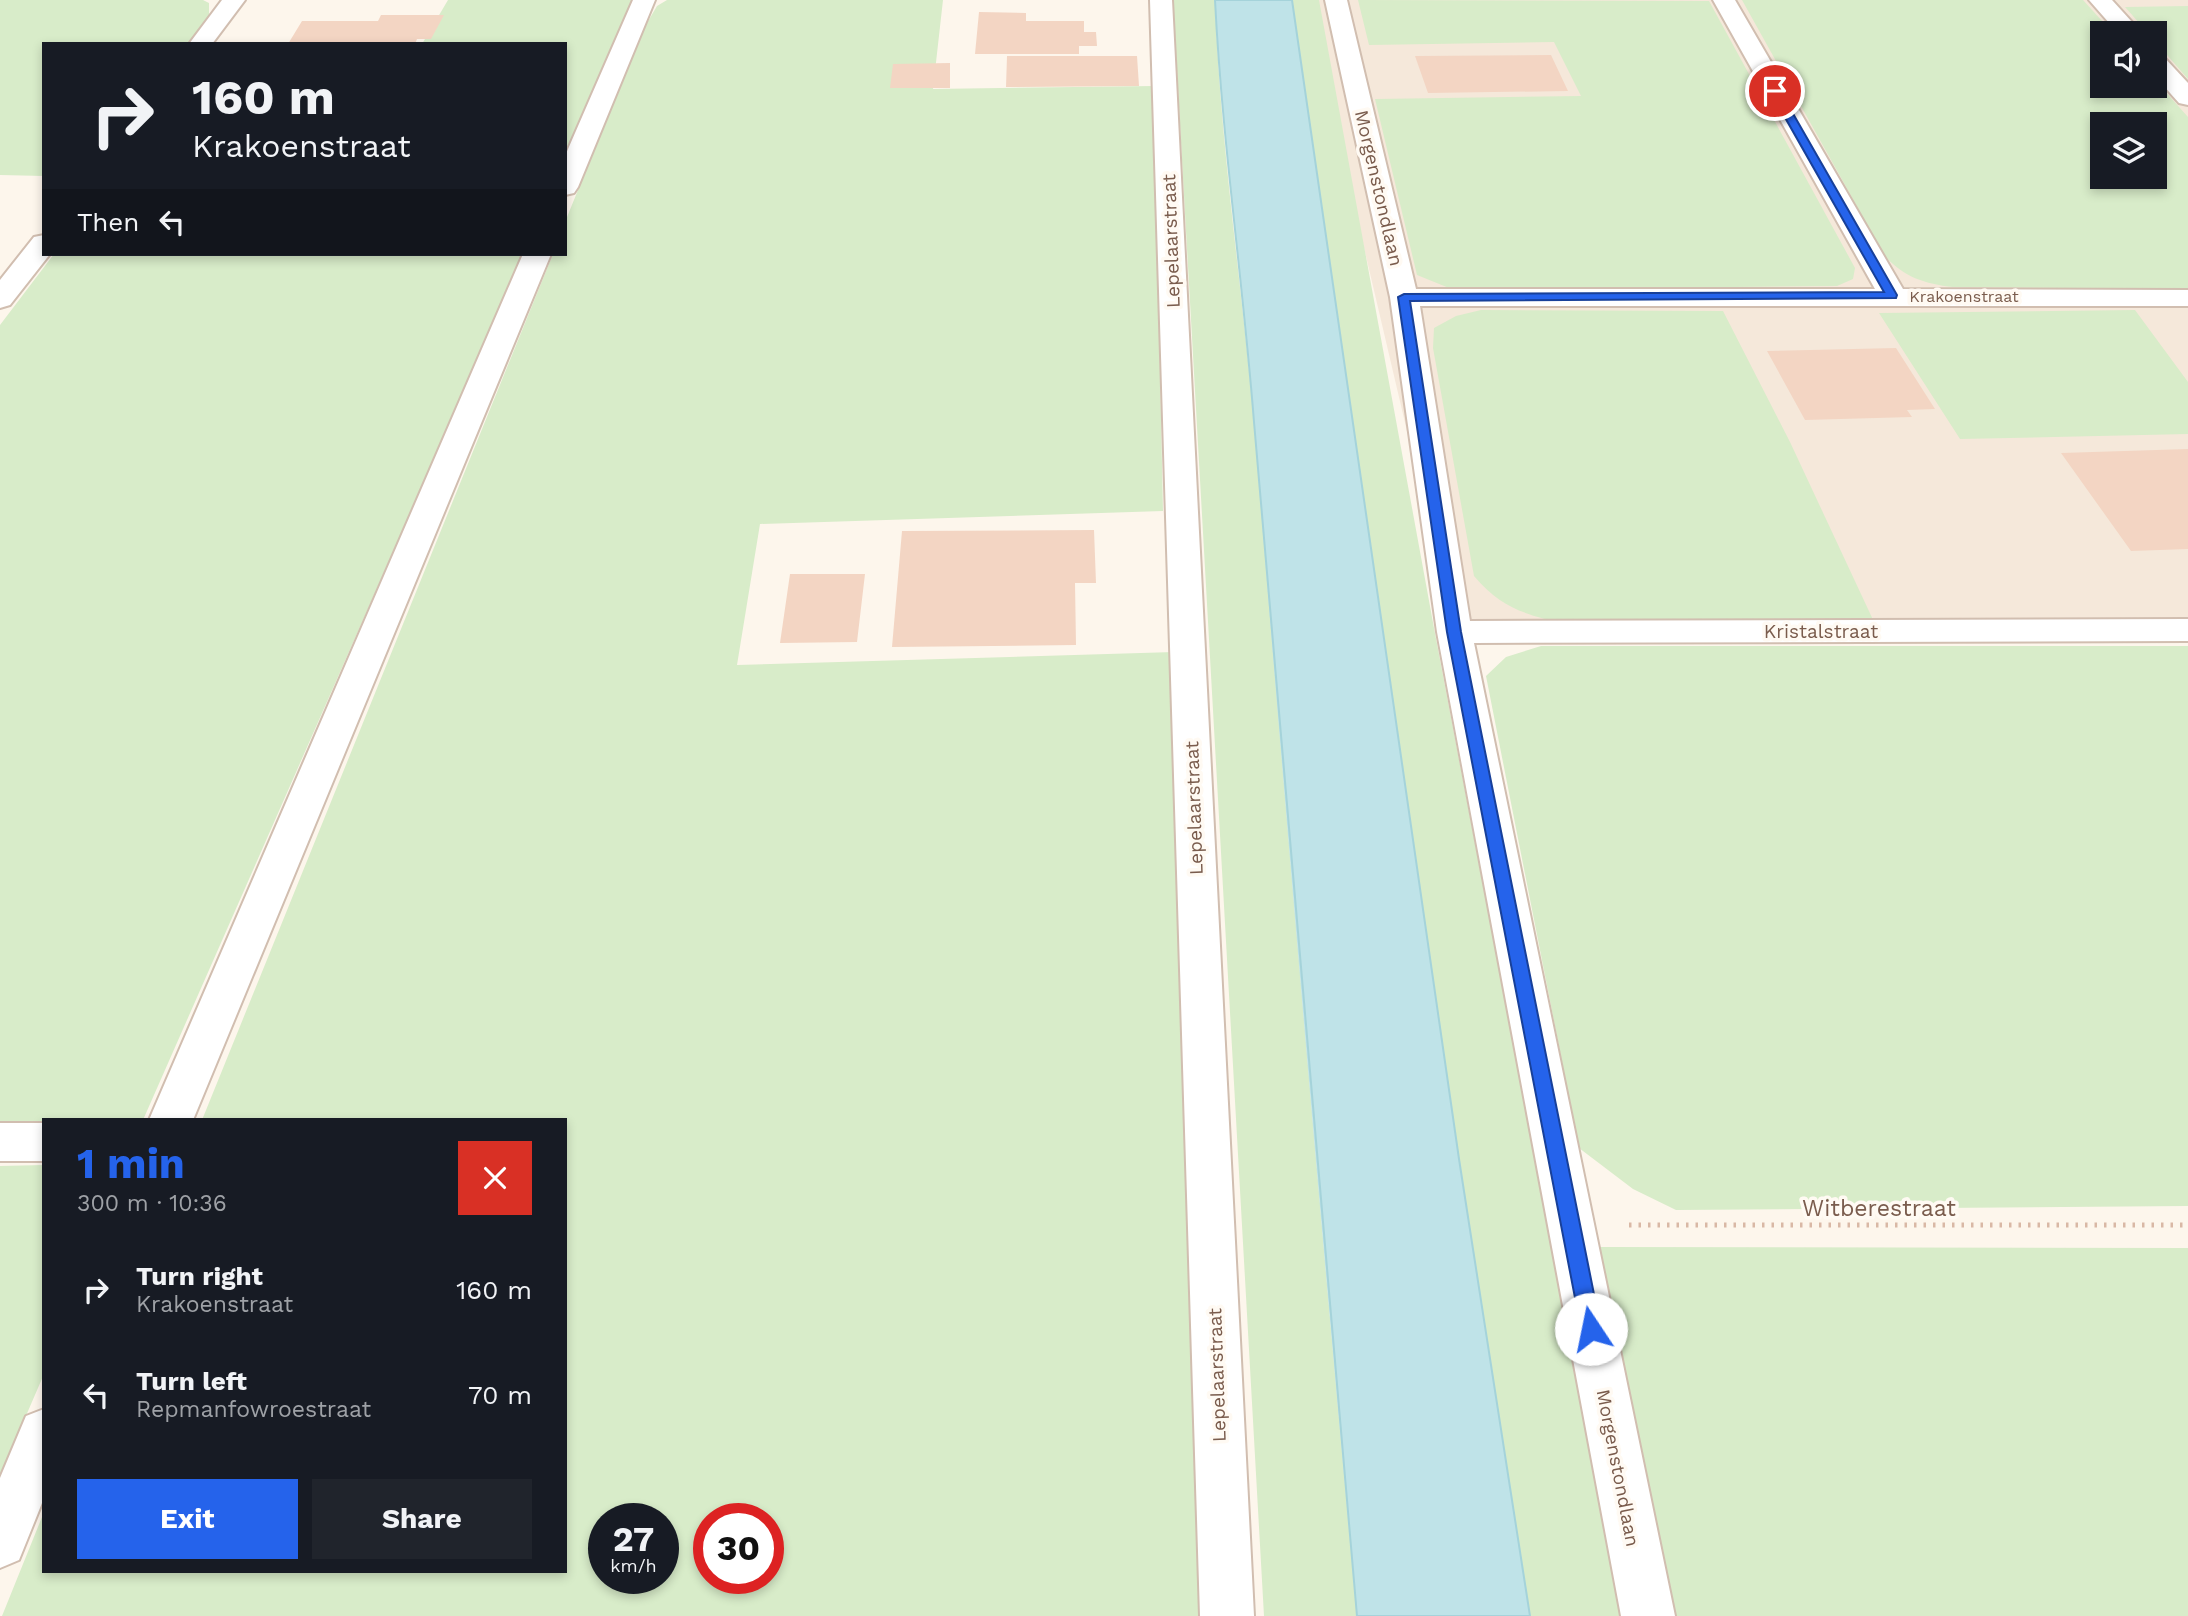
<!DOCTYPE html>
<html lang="en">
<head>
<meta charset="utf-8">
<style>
  :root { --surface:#171b24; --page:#20242c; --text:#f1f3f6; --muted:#9ea1a6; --accent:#2563eb }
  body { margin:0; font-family:"Work Sans",sans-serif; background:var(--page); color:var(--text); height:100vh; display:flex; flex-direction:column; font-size:26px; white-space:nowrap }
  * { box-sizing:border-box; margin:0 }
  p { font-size:23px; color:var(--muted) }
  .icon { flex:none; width:38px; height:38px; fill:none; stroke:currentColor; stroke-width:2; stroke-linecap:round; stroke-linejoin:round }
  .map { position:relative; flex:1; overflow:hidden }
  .panel { position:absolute; left:42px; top:1118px; width:525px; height:455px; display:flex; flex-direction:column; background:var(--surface); border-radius:0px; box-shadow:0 4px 10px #0003 }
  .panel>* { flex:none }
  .banner { position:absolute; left:42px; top:42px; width:525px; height:214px; border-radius:0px; box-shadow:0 4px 10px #0003; background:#171b24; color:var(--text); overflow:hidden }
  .buttons { position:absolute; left:2090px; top:21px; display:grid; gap:14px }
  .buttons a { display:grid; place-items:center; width:77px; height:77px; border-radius:0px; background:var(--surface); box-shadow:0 4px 10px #0003; font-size:35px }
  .speed { position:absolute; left:588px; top:1503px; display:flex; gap:14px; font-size:35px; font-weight:700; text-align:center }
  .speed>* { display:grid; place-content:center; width:91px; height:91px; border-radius:50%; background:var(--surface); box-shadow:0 4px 10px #0003; line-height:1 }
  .speed small { font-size:18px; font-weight:400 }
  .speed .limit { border:10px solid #d22; background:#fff; color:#111 }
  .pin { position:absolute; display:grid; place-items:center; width:60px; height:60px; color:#fff; margin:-30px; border:4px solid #fff; border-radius:50%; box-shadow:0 2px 7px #0007 }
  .me { position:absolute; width:77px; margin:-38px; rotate:349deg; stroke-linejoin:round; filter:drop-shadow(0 0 5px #0008) }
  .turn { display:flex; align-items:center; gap:24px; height:147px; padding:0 35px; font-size:32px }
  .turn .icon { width:91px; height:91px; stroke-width:2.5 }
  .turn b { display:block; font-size:49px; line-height:60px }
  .then { display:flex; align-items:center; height:66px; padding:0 35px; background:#0003; gap:14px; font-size:26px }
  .round { display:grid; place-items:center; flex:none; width:74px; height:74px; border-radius:0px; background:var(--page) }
  .head { display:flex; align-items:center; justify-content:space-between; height:119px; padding:0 35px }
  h1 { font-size:42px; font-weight:700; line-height:52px; color:var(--accent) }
  .cta { display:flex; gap:14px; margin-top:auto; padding:14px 35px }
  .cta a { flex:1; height:80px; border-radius:0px; background:var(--accent); color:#fff; font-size:28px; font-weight:700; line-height:80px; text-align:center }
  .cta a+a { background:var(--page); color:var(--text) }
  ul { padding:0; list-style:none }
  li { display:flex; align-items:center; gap:21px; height:105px; padding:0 35px }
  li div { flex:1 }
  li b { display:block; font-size:26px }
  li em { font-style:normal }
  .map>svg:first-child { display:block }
</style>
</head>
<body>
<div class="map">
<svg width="2188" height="1616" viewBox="0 0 2188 1616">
  <rect width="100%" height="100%" fill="#fdf6ec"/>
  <!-- residential -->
  <path fill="#f5e8da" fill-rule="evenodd" d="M1306 0H2188V628L1454 632ZM2102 33H2154V86H2102ZM2102 124H2154V177H2102Z"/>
  <!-- green -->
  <path fill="#d8ecc9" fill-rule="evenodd" d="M0 0H203L209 3V17L189 44H44V176L0 175Z
    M448 0H632L635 3 571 147H565V44H422Z
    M667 0H943L933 89 1154 86 1163 511 760 524 737 665 1174 652 1199 1616H2L44 1512V1572H565V1120H202L553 254H565V222L644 28 657 6ZM604 1519H663V1578H604ZM709 1519H768V1578H709Z
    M1173 0H1215C1220 149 1244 297 1256 446 1288 836 1321 1226 1357 1616H1264Z
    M1292 0H1319L1434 628 1622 1616H1530L1459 1159Z
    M1358 0 1709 1 1855 268 1853 279 1837 286 1454 290 1417 275 1375 99 1581 96 1554 42 1369 45Z
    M1742 0H2083L2113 33H2102V86H2154V79L2188 117V289L1953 287C1925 284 1903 277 1884 255ZM2102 124H2154V177H2102Z
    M2188 6V79L2154 40V33H2148L2125 7Z
    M54 254H524L143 1120H44V1128L0 1129V325Z
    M1481 310 1723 311 1790 442 1875 624H1565C1525 614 1502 609 1474 576L1433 348 1434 328 1456 316Z
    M2135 310 2188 382V434L1960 439 1879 313Z
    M1541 646H2188V1206L1676 1210 1633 1189 1579 1148 1486 676 1506 657Z
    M44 1165V1374L0 1476V1166Z
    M1600 1247 2188 1248V1616H1676Z"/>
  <!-- water -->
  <path fill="#bfe3e8" stroke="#a5d3da" stroke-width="2" d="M1215 0H1292L1459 1159 1530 1616H1357C1320 1218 1286 820 1254 422 1243 281 1222 141 1215 0Z"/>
  <!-- building -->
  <path fill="#f3d5c3" d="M979 12 1026 13V21H1084V32H1096L1097 46H1079V54H975Z
    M381 15H444L431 39H417L415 44H288L302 21H378Z
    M1551 55 1568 91 1428 93 1415 56Z
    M1007 56H1137L1139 86 1006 87Z
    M950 63V88H890L893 64Z
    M1896 348 1935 409 1907 410 1912 417 1805 420 1767 351Z
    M2188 449V549L2131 551 2061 453Z
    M1094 530 1096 583H1075L1076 645 892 647 902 531Z
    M790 574H865L857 642 780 643Z"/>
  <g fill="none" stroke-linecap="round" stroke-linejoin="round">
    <!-- minor casing -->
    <g stroke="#d1beb0" stroke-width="4">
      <path id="minor" d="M222 0H245L212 44H189Z
        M633 0H655L578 187 574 193 565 195V156Z
        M1150 0H1172L1254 1616H1200Z
        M1325 0H1347L1416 289H1875L1713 0H1735L1903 289 2188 290V306H1420L1470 621 2188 619V641L1474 643 1675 1616H1621L1437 632 1390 297Z
        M2089 0H2112L2142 33H2118Z
        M2154 53 2162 55 2188 83V105L2179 103 2154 75Z
        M44 235V254H50L10 305 0 308V280L34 237Z
        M523 254H551L193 1120H149Z
        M0 1123H44V1161H0Z
        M44 1409V1498L19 1560 0 1568V1478L26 1416Z"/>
    </g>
    <!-- path -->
    <path stroke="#d9b8a5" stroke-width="5" stroke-dasharray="2.5 7" stroke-linecap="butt" d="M1629 1225H2188"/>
    <!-- minor -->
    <use href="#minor" fill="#fff" fill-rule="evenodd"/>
  </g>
  <!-- route -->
  <path fill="#2563eb" stroke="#184099" stroke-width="2" d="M1775 88 1780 91 1897 295 1896 298 1410 301 1461 632 1601 1329 1598 1335 1591 1338 1584 1335 1581 1329 1447 632 1398 297 1404 294 1884 292 1770 91Z"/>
  <g text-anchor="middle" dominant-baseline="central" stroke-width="7" stroke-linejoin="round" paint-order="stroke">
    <!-- far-street labels -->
    <g font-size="16" fill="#7a5c4d" stroke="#fffaf3">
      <text x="1964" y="296">Krakoenstraat</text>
    </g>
    <!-- street labels -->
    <g font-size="19" fill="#7a5c4d" stroke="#fffaf3">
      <text transform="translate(1379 188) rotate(77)">Morgenstondlaan</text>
      <text transform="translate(1171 241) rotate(-92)">Lepelaarstraat</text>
      <text x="1821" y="631">Kristalstraat</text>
      <text transform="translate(1194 808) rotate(-92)">Lepelaarstraat</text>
      <text transform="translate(1217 1375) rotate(-92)">Lepelaarstraat</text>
      <text transform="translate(1618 1468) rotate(79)">Morgenstondlaan</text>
    </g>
    <!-- near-street labels -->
    <g font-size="23" fill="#7a5c4d" stroke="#fffaf3">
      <text x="1879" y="1208">Witberestraat</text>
    </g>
  </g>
</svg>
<div class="buttons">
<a><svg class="icon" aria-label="sound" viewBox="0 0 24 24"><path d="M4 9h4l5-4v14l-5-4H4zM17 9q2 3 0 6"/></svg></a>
<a><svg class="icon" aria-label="layers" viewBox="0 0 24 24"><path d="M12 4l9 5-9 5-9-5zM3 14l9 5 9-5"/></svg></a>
</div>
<div class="speed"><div>27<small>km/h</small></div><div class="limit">30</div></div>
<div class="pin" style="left:1775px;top:91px;background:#d93025"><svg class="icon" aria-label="arrive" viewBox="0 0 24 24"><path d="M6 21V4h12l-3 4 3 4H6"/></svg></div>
<svg class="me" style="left:1591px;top:1329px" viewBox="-20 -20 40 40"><circle r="19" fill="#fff"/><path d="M0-13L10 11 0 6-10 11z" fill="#2563eb"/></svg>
<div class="banner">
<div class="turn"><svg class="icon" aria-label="right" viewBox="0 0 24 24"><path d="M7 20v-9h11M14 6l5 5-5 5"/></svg><div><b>160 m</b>Krakoenstraat</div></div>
<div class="then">Then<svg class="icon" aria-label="left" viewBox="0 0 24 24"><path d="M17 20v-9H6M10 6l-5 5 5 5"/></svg></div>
</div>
<section class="panel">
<div class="head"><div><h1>1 min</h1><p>300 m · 10:36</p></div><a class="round" style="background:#d93025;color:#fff"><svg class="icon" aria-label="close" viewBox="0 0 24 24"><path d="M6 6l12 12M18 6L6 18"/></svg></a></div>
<ul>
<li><svg class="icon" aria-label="right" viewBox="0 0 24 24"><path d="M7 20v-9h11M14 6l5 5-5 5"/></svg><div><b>Turn right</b><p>Krakoenstraat</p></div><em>160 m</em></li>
<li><svg class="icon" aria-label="left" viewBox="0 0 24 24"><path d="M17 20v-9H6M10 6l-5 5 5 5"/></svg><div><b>Turn left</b><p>Repmanfowroestraat</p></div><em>70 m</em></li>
</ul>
<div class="cta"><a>Exit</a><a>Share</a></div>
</section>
</div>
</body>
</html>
